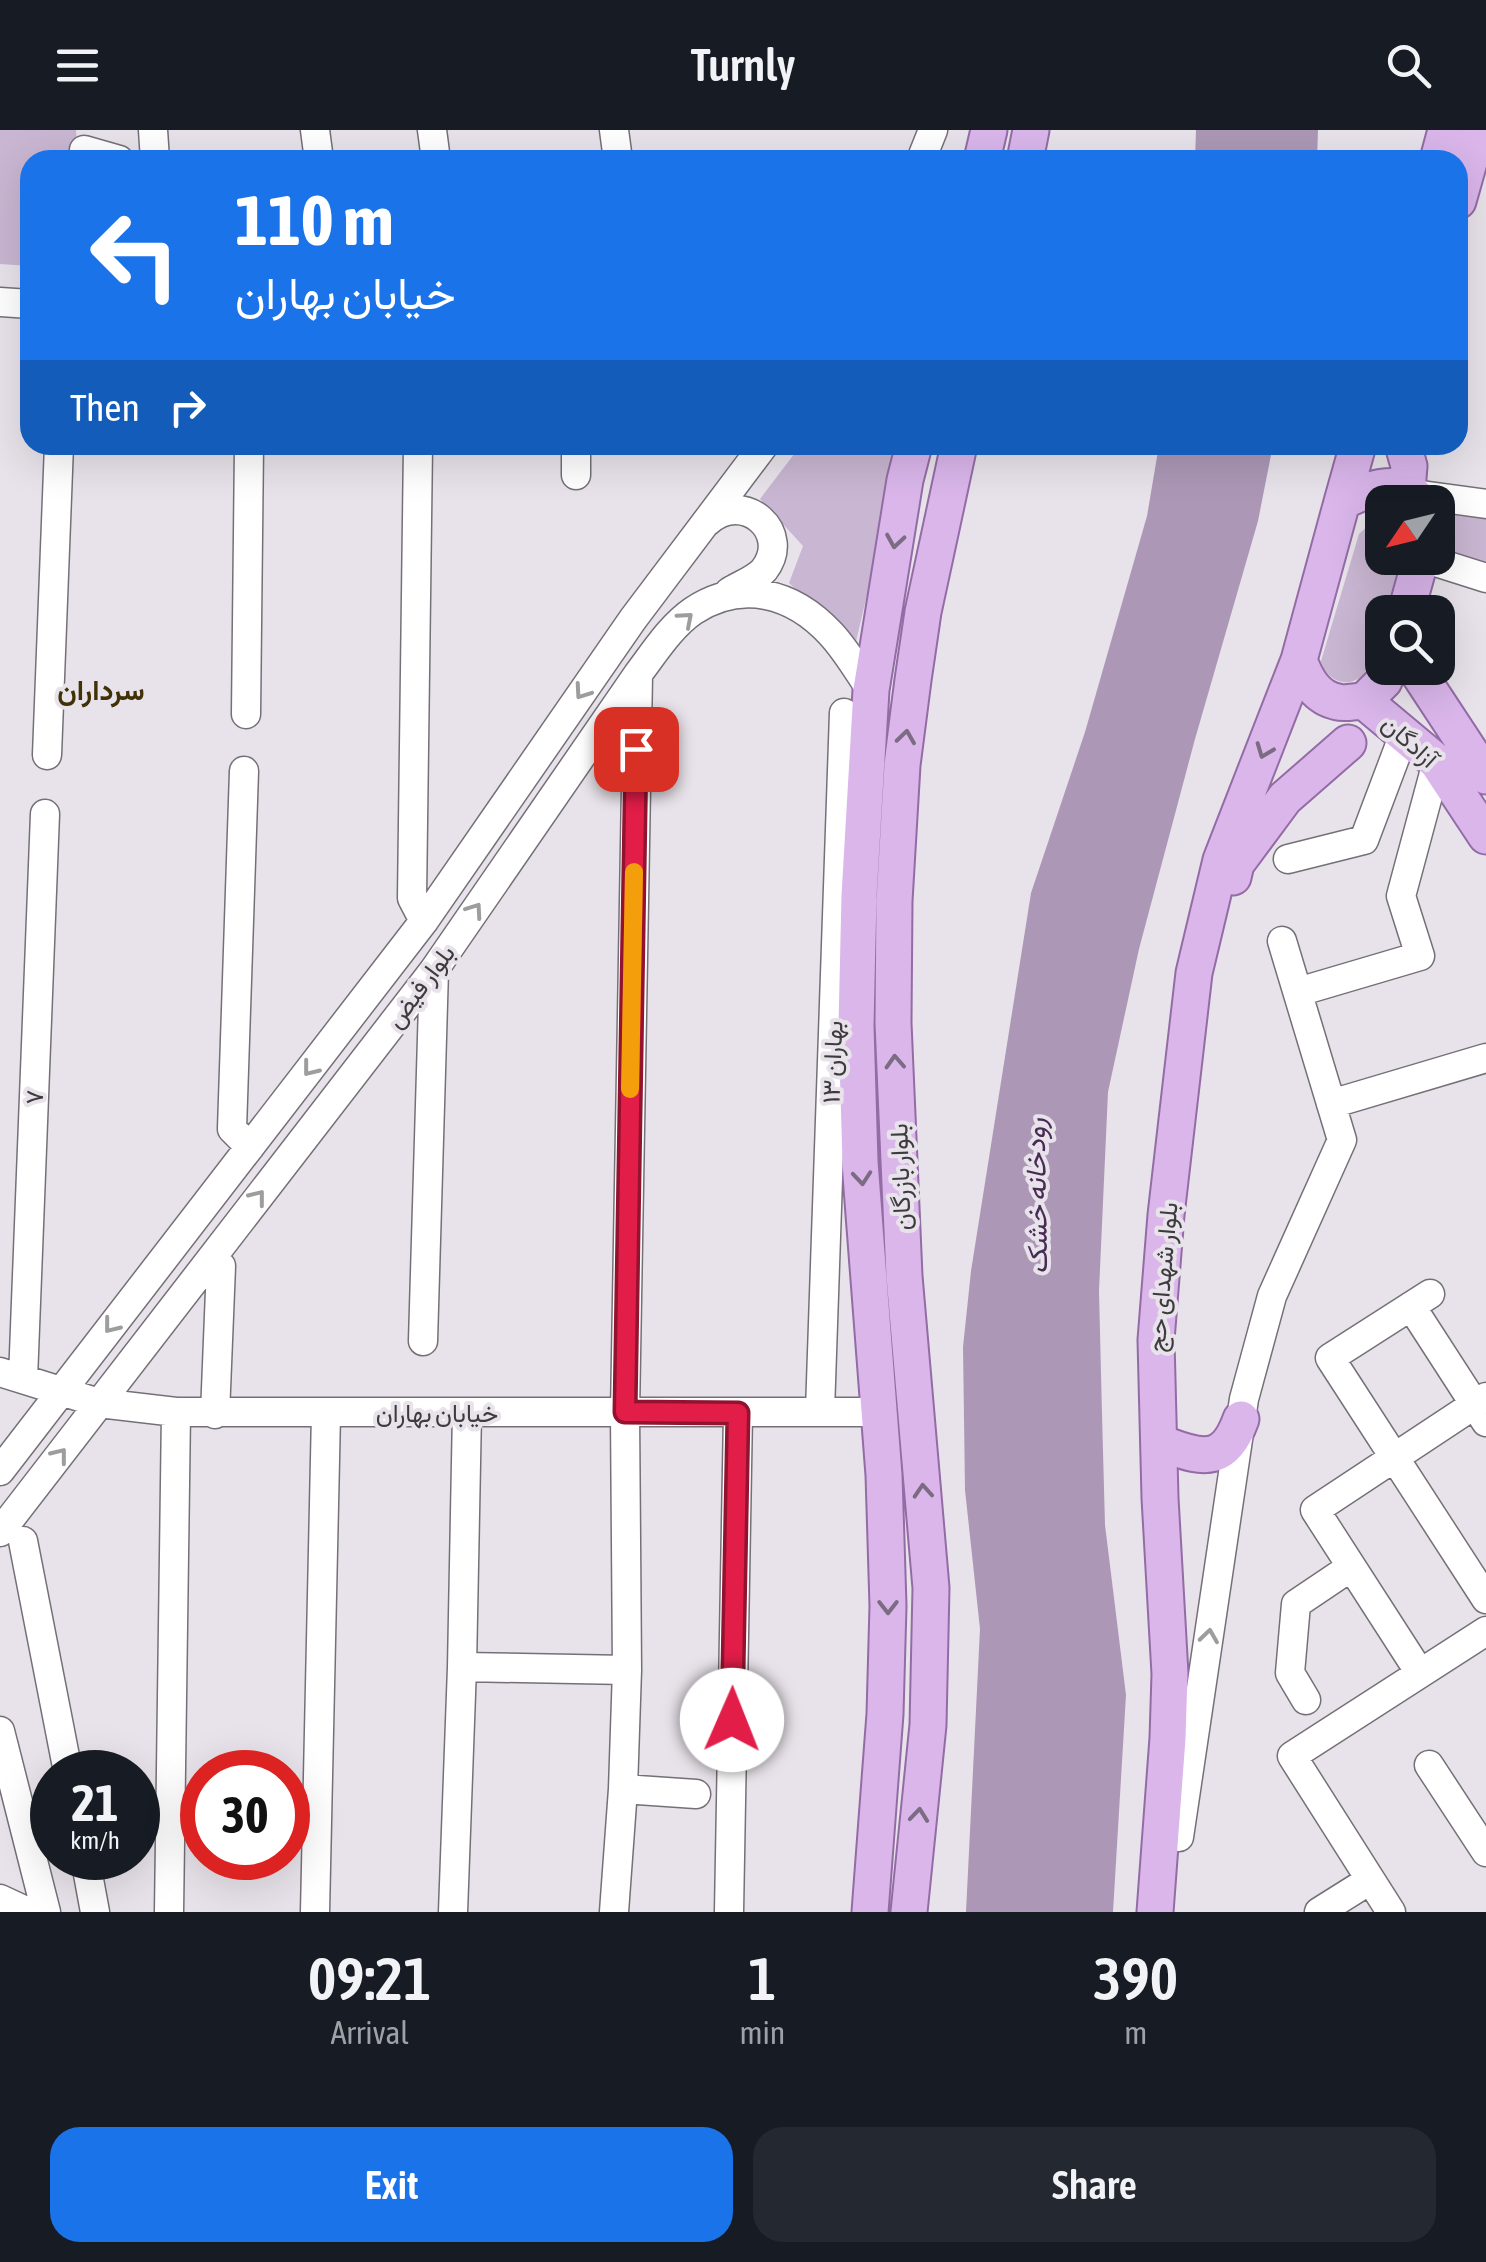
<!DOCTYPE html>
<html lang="en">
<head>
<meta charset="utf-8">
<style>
  :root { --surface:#171b24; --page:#242831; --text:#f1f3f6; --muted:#9ea1a6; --accent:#1a73e8 }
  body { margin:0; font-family:"Asap Condensed",Vazirmatn,sans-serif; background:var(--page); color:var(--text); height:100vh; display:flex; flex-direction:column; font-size:38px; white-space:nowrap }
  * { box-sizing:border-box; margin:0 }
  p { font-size:32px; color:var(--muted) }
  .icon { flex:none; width:55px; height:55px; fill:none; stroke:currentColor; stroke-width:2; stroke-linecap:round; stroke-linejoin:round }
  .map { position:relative; height:1782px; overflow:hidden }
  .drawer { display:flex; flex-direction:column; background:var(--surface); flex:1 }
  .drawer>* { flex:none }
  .guide { position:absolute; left:20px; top:20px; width:1448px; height:305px; border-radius:30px; box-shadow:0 10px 40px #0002; background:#1a73e8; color:#fff; overflow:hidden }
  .needle { width:65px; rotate:235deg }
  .controls { position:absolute; left:1365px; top:355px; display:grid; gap:20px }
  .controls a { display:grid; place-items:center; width:90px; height:90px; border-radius:20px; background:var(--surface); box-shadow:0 10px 40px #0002; font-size:50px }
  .speed { position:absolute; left:30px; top:1620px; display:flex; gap:20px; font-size:50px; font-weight:700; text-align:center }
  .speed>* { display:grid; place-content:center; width:130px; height:130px; border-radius:50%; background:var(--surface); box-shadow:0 10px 40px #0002; line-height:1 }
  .speed small { font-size:25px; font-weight:400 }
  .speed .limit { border:15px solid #d22; background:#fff; color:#111 }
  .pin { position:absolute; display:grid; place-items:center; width:85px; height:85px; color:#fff; margin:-42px; border-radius:20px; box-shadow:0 5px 15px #0006 }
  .me { position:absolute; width:110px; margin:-55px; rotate:1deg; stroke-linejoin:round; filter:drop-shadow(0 0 8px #0008) }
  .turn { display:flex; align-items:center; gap:35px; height:210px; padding:0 50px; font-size:45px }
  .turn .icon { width:130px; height:130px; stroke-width:2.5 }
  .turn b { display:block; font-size:70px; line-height:85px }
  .then { display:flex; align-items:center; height:95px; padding:0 50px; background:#0003; gap:20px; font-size:38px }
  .eta { display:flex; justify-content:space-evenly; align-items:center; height:170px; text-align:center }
  .eta b { font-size:60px; font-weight:600; line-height:70px }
  .action { display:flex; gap:20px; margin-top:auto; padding:20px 50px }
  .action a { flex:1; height:115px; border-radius:30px; background:var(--accent); color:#fff; font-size:40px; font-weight:600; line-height:115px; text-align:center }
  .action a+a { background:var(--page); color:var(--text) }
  header { display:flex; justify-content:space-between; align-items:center; height:130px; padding:0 50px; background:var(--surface); font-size:45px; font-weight:600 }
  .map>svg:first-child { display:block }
</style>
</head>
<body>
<header><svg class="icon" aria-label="menu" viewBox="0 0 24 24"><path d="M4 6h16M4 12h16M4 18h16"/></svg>Turnly<svg class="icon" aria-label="search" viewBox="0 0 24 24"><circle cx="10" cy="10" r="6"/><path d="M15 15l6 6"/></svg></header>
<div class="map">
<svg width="1486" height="1782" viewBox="0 0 1486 1782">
  <rect width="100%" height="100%" fill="#e8e3ea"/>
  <!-- green -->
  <path fill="#c9b6d2" d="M0 0H76L78 30H30V136L0 134Z
    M801 315H902L855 516 789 453 803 416 760 369Z
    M1452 373 1486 379V437L1445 427Z
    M1382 391V428H1406L1388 482H1382C1382 505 1373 556 1343 552 1331 550 1325 542 1321 531L1359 404 1371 393Z"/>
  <!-- water -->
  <path fill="#ac98b6" d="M1196 0H1318L1317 30H1195Z
    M1159 315H1273L1258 391 1195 609 1139 819 1108 962 1099 1161 1102 1284 1105 1395 1126 1565 1113 1782H966L980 1499 965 1360 963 1217 971 1141 1031 763 1085 602 1147 386Z"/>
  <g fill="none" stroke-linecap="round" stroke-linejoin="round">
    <!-- minor casing -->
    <g stroke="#757077" stroke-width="31">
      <path id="minor" d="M153 0 155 30
        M315 0 319 30
        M432 0 436 30
        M614 0 618 30
        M84 20 119 30
        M921 30 933 0
        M0 172 30 174
        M418 315 412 768 424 791
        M576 315V345
        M1414 364 1486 374
        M707 392C744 358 793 403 764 440 755 450 740 455 729 462
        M1423 428 1486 448
        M246 584 249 315
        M47 625 59 315
        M244 641 232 999 250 1017
        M1288 729 1364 710 1404 604
        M1298 862 1420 826 1401 766 1437 632
        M1331 974 1486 928
        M1430 1164 1330 1228 1486 1469
        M1411 1176 1486 1292
        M423 1211 434 840
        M0 1242 99 1273 176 1282H879
        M23 1249 45 684
        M820 1281 844 583
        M215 1284 221 1136
        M0 1341 424 791 633 489 764 315
        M0 1402 434 840 638 544C654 523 671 496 693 481 742 449 793 463 831 504 846 520 858 541 871 560
        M23 1411 68 1642
        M462 1537 627 1540
        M1420 1543 1315 1380 1486 1267
        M1306 1570 1290 1543 1296 1474 1351 1437
        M0 1601 46 1782
        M1429 1635 1486 1722
        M623 1659 696 1664
        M1179 1707 1244 1269 1272 1166 1342 1010 1282 811
        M85 1728 95 1782
        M0 1769 28 1782
        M169 1782 176 1282
        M315 1782 326 1284
        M453 1782 462 1537 467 1282
        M614 1782 623 1659 627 1540 625 1283 638 544
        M729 1782 738 1283
        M1319 1782 1370 1750
        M1391 1782 1292 1626 1486 1501"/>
    </g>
    <!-- major casing -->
    <g stroke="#936ca5" stroke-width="39">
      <path id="major" d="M982 30 989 0
        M1025 30 1031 0
        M1438 30 1446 0
        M1458 71 1478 0
        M1403 315 1409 336 1407 360
        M1342 372 1358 315
        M1406 482 1421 428
        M1299 530C1306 549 1316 568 1338 572 1345 574 1356 571 1364 571L1384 551 1389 538
        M1415 538 1486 646
        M1364 571 1437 632 1486 706
        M1233 747 1236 734 1285 668 1348 613
        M1169 1316C1206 1330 1226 1331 1241 1289
        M870 1782 885 1584 888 1476 884 1345 860 1032 856 896 859 766 871 560 905 350 914 315
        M909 1782 928 1595 931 1458 904 1146 893 893 894 771 902 635 913 550 923 482 959 315
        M1155 1782 1168 1608 1170 1544 1160 1368 1156 1210 1166 1085 1194 843 1221 730 1299 530 1342 372C1367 359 1400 345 1420 372"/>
    </g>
    <!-- minor -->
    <use href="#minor" stroke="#fff" stroke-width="28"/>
    <!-- major -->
    <use href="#major" stroke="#dab6eb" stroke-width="35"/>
  </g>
  <!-- one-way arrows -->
  <defs><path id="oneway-chevron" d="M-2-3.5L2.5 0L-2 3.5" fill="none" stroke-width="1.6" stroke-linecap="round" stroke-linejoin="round" transform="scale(2.5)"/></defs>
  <g stroke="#7c6c83">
    <use href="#oneway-chevron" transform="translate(895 411) rotate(99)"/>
    <use href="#oneway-chevron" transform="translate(906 607) rotate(-82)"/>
    <use href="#oneway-chevron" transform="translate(1264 621) rotate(111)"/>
    <use href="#oneway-chevron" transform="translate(895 932) rotate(-93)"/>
    <use href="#oneway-chevron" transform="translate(862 1048) rotate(85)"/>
    <use href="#oneway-chevron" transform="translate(923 1361) rotate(-94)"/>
    <use href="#oneway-chevron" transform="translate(888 1477) rotate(90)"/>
    <use href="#oneway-chevron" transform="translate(919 1685) rotate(-84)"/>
  </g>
  <g stroke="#9e9d9e">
    <use href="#oneway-chevron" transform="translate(686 489) rotate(-41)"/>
    <use href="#oneway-chevron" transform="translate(582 562) rotate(125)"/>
    <use href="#oneway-chevron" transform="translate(475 780) rotate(-55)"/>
    <use href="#oneway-chevron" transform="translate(310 939) rotate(128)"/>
    <use href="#oneway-chevron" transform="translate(258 1067) rotate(-52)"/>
    <use href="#oneway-chevron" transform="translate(111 1196) rotate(128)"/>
    <use href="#oneway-chevron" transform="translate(60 1325) rotate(-52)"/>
    <use href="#oneway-chevron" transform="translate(1209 1506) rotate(-82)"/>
  </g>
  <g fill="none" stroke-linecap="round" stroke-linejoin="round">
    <!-- route casing -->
    <g stroke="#92132f" stroke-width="25">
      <path id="route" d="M636 619 625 1282 738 1283 732 1590"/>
    </g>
    <!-- route -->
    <use href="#route" stroke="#e11d48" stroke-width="18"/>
    <!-- slow -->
    <path stroke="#f59e0b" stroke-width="18" d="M630 959 634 742"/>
  </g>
  <g text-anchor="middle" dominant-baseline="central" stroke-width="8" stroke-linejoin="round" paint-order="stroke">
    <!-- street labels -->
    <g font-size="25" fill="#3d3b3e" stroke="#e8e3ea">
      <text transform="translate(1410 611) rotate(42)">آزادگان</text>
      <text transform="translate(420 856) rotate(-53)">بلوار فیض</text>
      <text transform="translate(832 932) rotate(-88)">بهاران ۱۳</text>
      <text transform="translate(34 967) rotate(-88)">۷</text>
      <text transform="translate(900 1047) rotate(-92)">بلوار بازرگان</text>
      <text transform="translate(1162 1147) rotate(-85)">بلوار شهدای حج</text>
      <text x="437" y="1283">خیابان بهاران</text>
    </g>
    <!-- neighbourhood labels -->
    <g font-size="28" font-weight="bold" fill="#403107" stroke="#e8e3ea">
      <text x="101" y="560">سرداران</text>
    </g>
    <!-- water labels -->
    <g font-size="28" font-style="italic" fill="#482b55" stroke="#e8e3ea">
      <text transform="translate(1036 1066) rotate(-91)">رودخانه خشک</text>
    </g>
  </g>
</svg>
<div class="controls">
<a><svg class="needle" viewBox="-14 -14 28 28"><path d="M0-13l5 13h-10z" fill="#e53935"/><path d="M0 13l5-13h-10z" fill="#9ea1a6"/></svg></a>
<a><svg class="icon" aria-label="search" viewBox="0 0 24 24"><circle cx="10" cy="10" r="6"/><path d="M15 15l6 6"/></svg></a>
</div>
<div class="speed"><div>21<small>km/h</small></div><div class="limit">30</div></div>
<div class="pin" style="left:636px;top:619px;background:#d93025"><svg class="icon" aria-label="arrive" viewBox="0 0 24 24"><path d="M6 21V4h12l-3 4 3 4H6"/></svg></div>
<svg class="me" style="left:732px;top:1590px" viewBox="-20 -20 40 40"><circle r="19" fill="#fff"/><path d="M0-13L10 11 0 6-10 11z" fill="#e11d48"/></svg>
<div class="guide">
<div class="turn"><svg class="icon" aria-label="left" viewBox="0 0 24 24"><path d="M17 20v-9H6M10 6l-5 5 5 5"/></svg><div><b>110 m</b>خیابان بهاران</div></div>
<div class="then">Then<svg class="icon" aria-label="right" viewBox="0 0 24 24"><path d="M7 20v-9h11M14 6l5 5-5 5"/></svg></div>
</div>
</div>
<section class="drawer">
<div class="eta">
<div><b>09:21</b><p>Arrival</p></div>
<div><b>1</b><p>min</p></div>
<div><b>390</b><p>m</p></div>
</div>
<div class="action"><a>Exit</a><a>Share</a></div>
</section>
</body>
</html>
